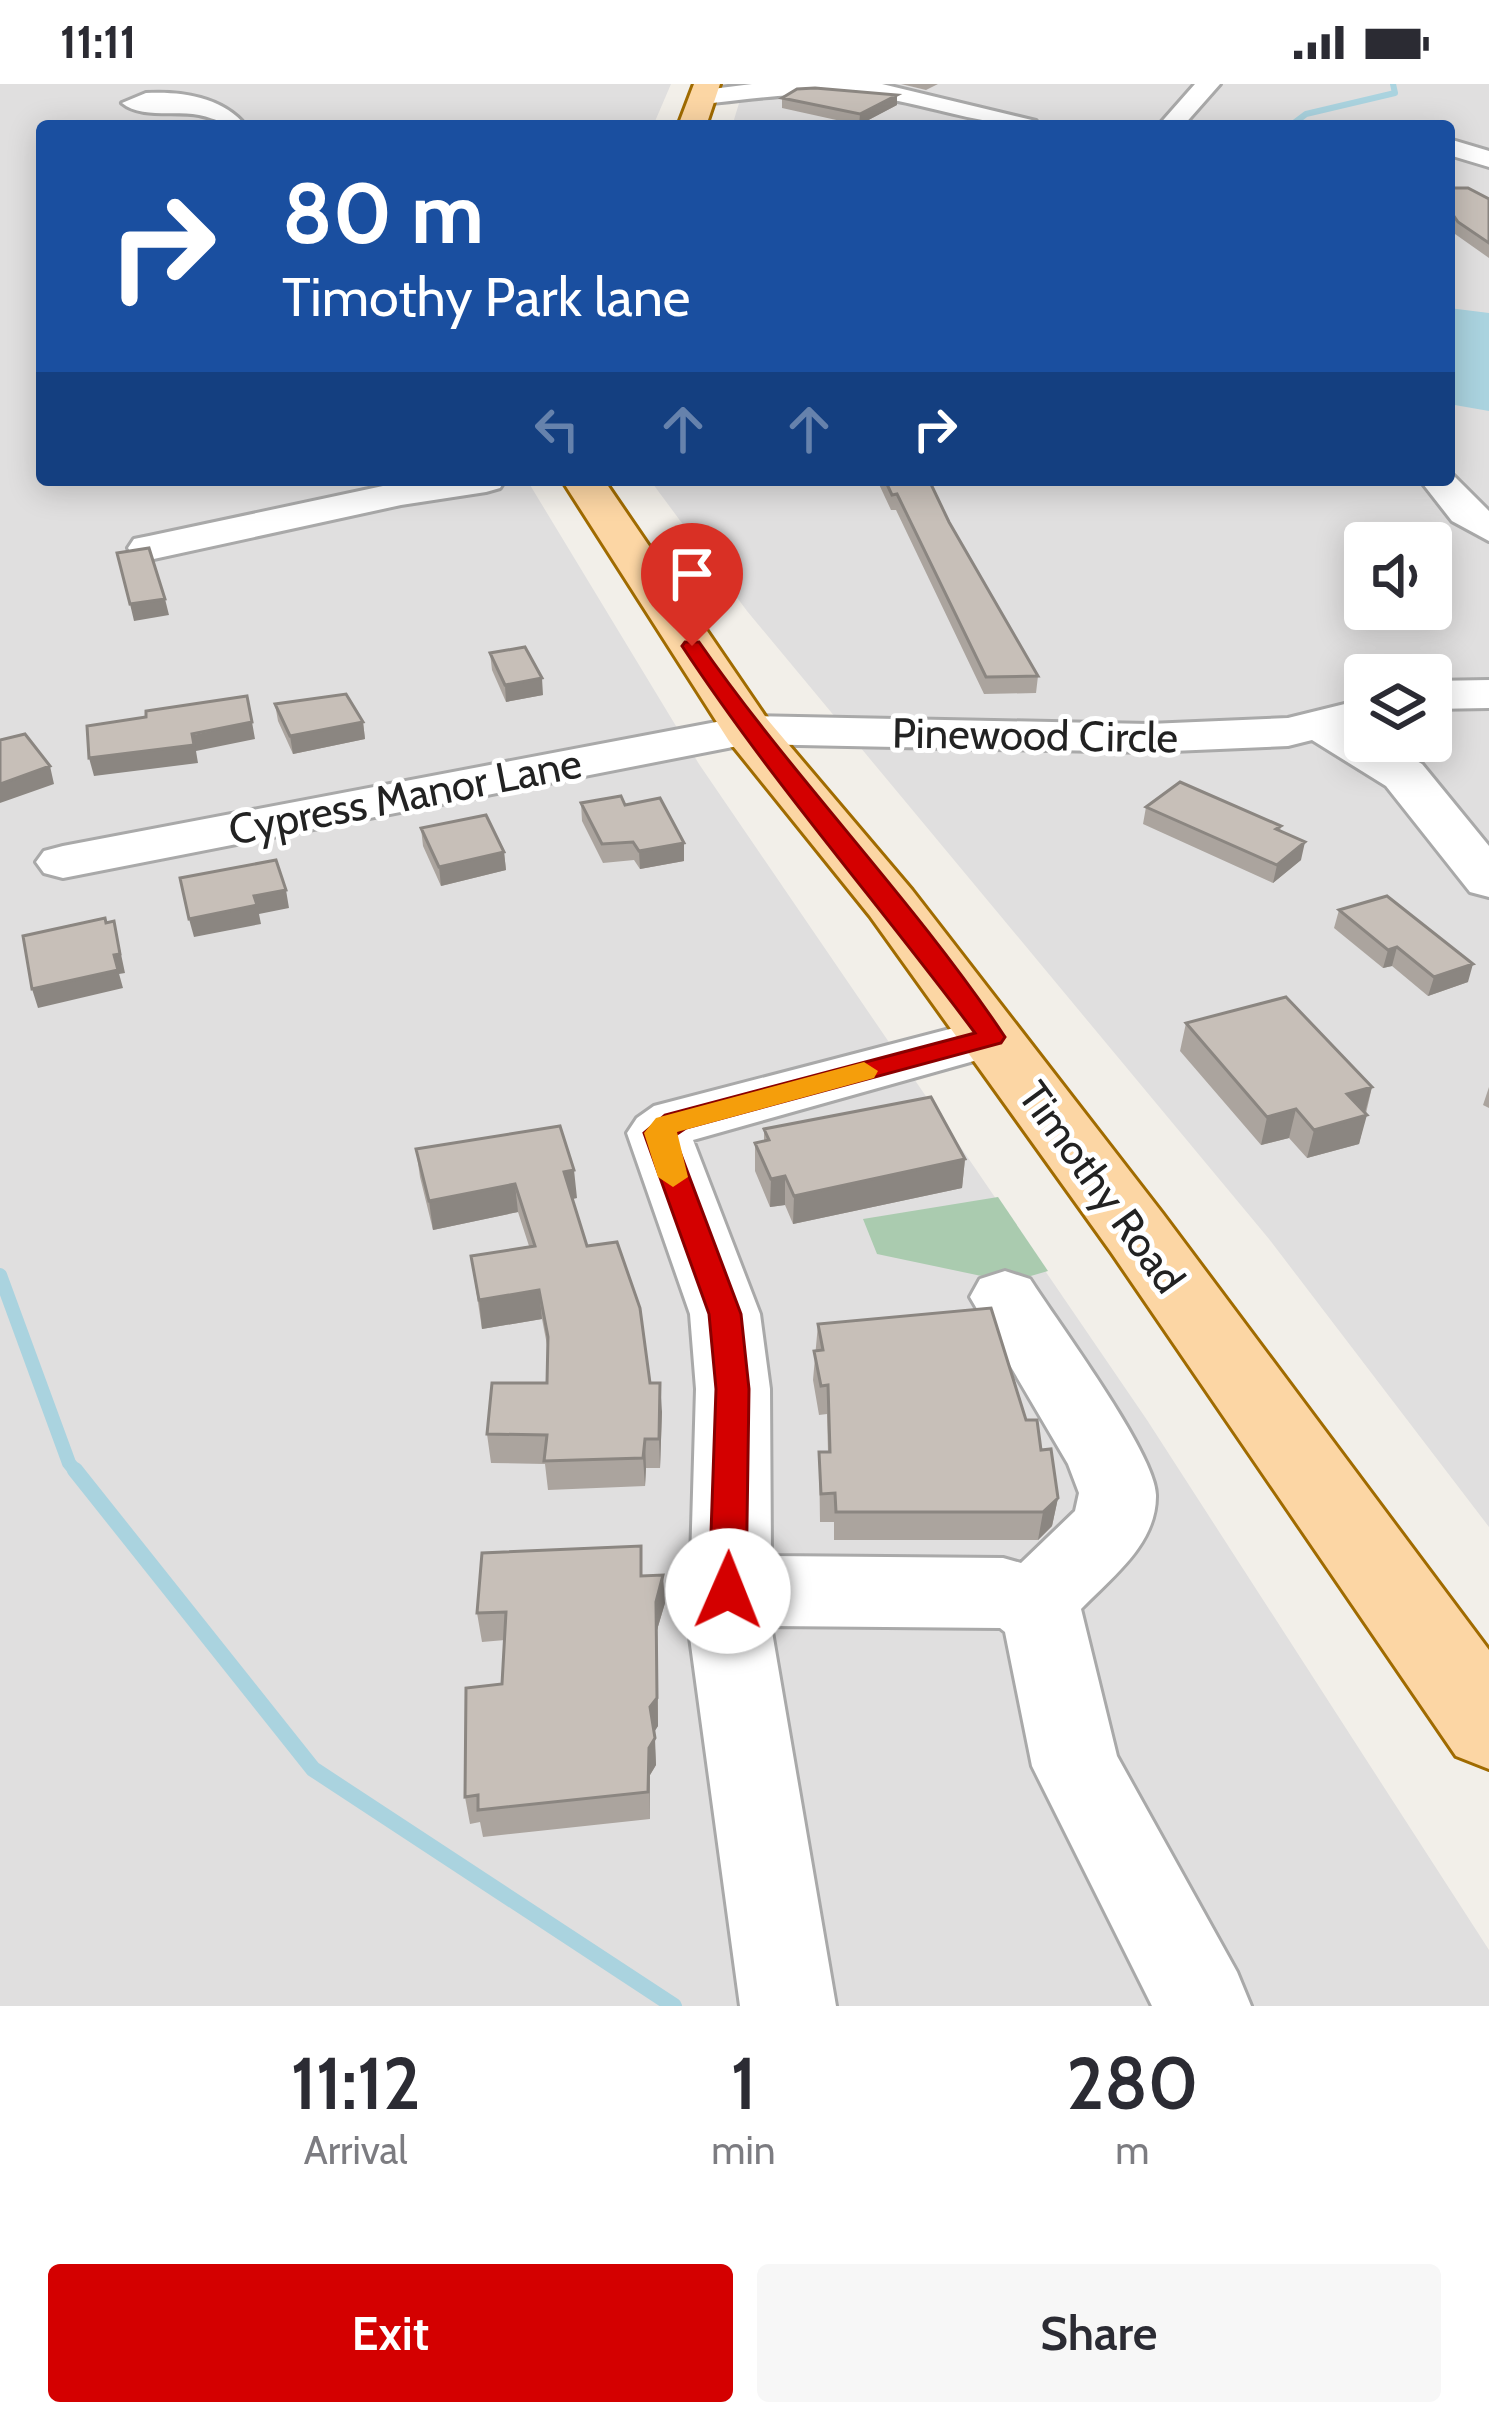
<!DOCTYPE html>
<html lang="en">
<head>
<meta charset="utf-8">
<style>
  :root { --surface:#fff; --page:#f7f7f7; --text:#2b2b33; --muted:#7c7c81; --accent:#d40000 }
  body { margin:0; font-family:Cabin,sans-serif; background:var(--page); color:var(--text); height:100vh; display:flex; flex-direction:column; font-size:45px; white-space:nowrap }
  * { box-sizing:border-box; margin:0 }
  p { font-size:39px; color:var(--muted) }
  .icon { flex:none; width:66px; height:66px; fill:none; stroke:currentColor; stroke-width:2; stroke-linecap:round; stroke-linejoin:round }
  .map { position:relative; height:1922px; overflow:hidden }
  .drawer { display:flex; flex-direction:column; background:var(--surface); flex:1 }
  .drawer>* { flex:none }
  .top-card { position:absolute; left:36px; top:36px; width:1419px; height:366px; border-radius:12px; box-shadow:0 6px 30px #0003; background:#1a4fa0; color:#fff; overflow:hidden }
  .controls { position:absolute; left:1344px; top:438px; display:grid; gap:24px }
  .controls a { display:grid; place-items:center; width:108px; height:108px; border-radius:12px; background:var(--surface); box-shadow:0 6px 30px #0003; font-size:60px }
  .pin { position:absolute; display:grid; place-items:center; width:102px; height:102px; color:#fff; margin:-123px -51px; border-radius:50% 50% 50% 0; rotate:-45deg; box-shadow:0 0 12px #0007 }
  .pin .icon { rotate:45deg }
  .me { position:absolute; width:132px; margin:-66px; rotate:1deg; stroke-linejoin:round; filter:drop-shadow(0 0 9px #0008) }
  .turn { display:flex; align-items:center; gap:42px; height:252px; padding:0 48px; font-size:54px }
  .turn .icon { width:156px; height:156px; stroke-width:2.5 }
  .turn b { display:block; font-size:84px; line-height:102px }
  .lanes { display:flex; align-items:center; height:114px; padding:0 48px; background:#0003; justify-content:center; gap:60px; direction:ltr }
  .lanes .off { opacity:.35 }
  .eta { display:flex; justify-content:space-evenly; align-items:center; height:204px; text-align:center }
  .eta b { font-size:72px; font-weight:600; line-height:84px }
  .action { display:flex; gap:24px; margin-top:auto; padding:24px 48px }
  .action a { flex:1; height:138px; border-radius:12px; background:var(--accent); color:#fff; font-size:48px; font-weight:600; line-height:138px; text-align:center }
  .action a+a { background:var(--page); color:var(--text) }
  .status { display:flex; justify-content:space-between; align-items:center; height:84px; padding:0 60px; background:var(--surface); direction:ltr }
  .status svg { height:33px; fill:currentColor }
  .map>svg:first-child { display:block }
</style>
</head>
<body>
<div class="status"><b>11:11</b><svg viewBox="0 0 49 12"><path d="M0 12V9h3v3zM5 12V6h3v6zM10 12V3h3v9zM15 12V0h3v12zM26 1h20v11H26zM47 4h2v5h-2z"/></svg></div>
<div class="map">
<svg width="1489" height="1922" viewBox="0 0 1489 1922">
  <rect width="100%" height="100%" fill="#f2efe9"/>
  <!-- residential -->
  <path fill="#e0dfdf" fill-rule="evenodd" d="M0 0H671L653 42H42V396H527L699 680 1147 1336 1489 1866V1922H0Z
    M745 0H1489V1443L1269 1155 747 527 650 396H1449V42H732ZM1365 459H1431V525H1365ZM1365 591H1431V657H1365Z"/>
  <!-- cemetery -->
  <path fill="#aacbaf" d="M998 1113 1048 1187 1010 1198 877 1170 863 1135Z"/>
  <!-- water -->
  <path fill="#aad3df" d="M1449 224 1489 229V327L1449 320Z"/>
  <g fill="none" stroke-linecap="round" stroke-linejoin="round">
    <!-- stream-far2 -->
    <path stroke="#aad3df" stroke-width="6" d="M1290 42 1306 30 1395 9 1393 0"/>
    <!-- stream-far1 -->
    <path stroke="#aad3df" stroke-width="14" d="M0 1191 69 1379 77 1389"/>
    <!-- stream -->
    <path stroke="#aad3df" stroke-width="16" d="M75 1386 313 1685 674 1922"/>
    <!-- minor casing -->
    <g stroke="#a9a9a9" stroke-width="6">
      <path id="minor" d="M752 0H882L1036 37 1039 42C984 42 936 23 882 14 822 5 764 13 704 20L692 13 704 6Z
        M1195 0H1220L1183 42H1158Z
        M146 9C181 7 223 13 246 42 226 42 218 35 199 31 175 26 141 35 122 19Z
        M1449 55 1489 67V83L1449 71Z
        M1449 387 1489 427V457L1452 437 1420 396H1449Z
        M411 396H505L500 404 486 408 401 421 149 476 134 473 128 464 134 455 149 452Z
        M1489 596V624L1431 625V597Z
        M1365 615V643L1360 644 1365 657H1382L1422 680 1489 762V813L1470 808 1386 702 1312 656 1288 662 1149 668 748 660 63 794 44 789 36 778 44 767 63 762 748 632 1149 640 1288 634Z
        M992 934 1013 940 1022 953 1013 966 693 1056 760 1230 770 1305 771 1472 1003 1474 1021 1479 1075 1427 1079 1409 1068 1380 970 1213 980 1195 1005 1187 1030 1195C1056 1236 1156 1370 1156 1411 1157 1460 1111 1494 1081 1525L1117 1672 1237 1888 1251 1922H1152L1032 1682 1005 1548 1000 1544 771 1542 836 1922H740L689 1546 696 1305 690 1230 627 1049 637 1034 654 1022Z"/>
    </g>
    <!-- major casing -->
    <g stroke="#a06b00" stroke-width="6">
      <path id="major" d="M694 0H720L706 42H678Z
        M562 396H604L767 635 912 806 1163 1130 1489 1566V1685L1456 1672 1111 1168 870 832 729 657Z"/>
    </g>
    <!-- minor -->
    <use href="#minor" fill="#fff" fill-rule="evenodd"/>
    <!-- major -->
    <use href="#major" fill="#fcd6a4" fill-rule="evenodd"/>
  </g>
  <!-- wall -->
  <path fill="#aba49e" d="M901 0H938L926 6Z
    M782 14 897 21 859 41 782 24Z
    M1449 104 1489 115V174L1455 150 1449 141Z
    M877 396H929L949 438 1038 592 1036 609 984 610 896 426H891Z
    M490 569 543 611 506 618 492 586Z
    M275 620 363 638 365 655 293 670 278 637Z
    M581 719 625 721 684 759V777L640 785 634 776 603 779 582 737Z
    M1146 723 1281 742 1280 747 1301 776 1273 799 1143 740Z
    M421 744 504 768 506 786 441 802 423 762Z
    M1339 826 1468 898 1428 912 1392 882 1383 884 1334 844Z
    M1186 939 1372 1003 1359 1060 1307 1074 1289 1054 1261 1061 1180 967Z
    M1489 1003V1024L1483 1021Z
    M764 1045 965 1075 962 1104 793 1140 785 1121 770 1123 755 1087V1059L764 1058Z
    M416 1065 577 1114 572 1115 587 1162 662 1328 660 1384H646L645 1402 548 1406 545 1380 491 1379 487 1350 547 1299 548 1266 542 1235 482 1245 471 1172 529 1162 518 1128 433 1146 420 1093Z
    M818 1240 1026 1336 1041 1366 1058 1414 1052 1442 1038 1456H834V1438H820L819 1368H828L827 1330 819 1331 813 1296Z
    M643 1492 665 1519 657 1546 658 1642 654 1648 656 1681 650 1691V1735L483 1753 480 1738 470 1740 465 1713 502 1600 505 1556 482 1558 477 1529Z"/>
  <!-- shaded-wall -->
  <path fill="#8b8681" d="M897 11V21L859 41 860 30Z
    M165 515 169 531 134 537 130 520Z
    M542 594 543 611 506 618 505 601Z
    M252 638 255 655 196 667 198 679 94 692 89 674Z
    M363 638 365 655 293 670 290 652Z
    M50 682 54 700 0 719V700Z
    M1305 758 1301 776 1273 799 1277 781Z
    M684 759V777L640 785 639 767Z
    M504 768 506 786 441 802 439 783Z
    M286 806 289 824 259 830 261 840 194 853 189 835 254 812Z
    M114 837 125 889 119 890 114 871Z
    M1397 863 1392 882 1383 884 1388 866Z
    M1473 880 1468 898 1428 912 1434 893Z
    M118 886 123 904 38 924 32 905Z
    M1372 1003 1364 1032 1347 1010Z
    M1296 1025 1289 1054 1261 1061 1267 1033Z
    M1367 1031 1359 1060 1307 1074 1314 1046Z
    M965 1075 962 1104 793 1140 794 1112Z
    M574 1086 577 1114 566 1116 564 1088Z
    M785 1092V1121L770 1123 771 1095Z
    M515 1100 518 1128 433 1146 429 1117Z
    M539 1206 542 1235 482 1245 479 1216Z
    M660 1299 662 1328 660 1384 659 1355Z
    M645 1355 646 1384 645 1402 643 1374Z
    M1058 1414 1052 1442 1038 1456 1043 1428Z
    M663 1491 665 1519 657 1546 658 1642 652 1651 650 1623 656 1518Z
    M655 1654 656 1681 650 1691V1735L649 1664Z"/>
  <!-- building -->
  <path fill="#c7bfb8" stroke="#8b8681" stroke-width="3" d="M815 4 897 11 860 30 782 14 797 5Z
    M1449 104H1468L1489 115V159L1458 138 1449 125Z
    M885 396H929L949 438 1038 592 986 593 897 410 892 411Z
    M149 464 165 515 130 520 117 469Z
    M525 563 542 594 505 601 490 569Z
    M346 610 363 638 290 652 275 620Z
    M247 612 252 638 192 650 194 661 89 674 87 642 146 633V627Z
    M25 650 50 682 0 700V656Z
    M1180 698 1281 742 1276 745 1305 758 1277 781 1146 723Z
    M621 712 625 721 660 714 684 759 639 767 633 758 602 760 581 719Z
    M486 731 504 768 439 783 421 744Z
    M276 776 286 806 254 812 257 821 189 835 180 794Z
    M1387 812 1473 880 1434 893 1397 863 1388 866 1339 826Z
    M105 834 106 839 114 837 120 870 114 871 118 886 32 905 23 852Z
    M1286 913 1372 1003 1347 1010 1367 1031 1314 1046 1296 1025 1267 1033 1186 939Z
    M931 1013 965 1075 794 1112 785 1092 771 1095 755 1059 769 1056 764 1045Z
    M560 1042 574 1086 564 1088 587 1162 617 1158 640 1224 650 1299H660L659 1355H645L643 1374 544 1377 547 1351 487 1350 492 1299H547L548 1253 539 1206 479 1216 471 1172 535 1162 515 1100 429 1117 416 1065Z
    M991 1224 1026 1336H1037L1041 1366 1051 1365 1058 1414 1043 1428H836L835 1409 821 1410 819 1368H830L828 1301 821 1302 814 1267 823 1266 818 1240Z
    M641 1462V1492L663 1491 656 1518 657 1614 650 1623 655 1654 649 1664 648 1708 478 1726V1711L465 1713 466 1604 502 1600 506 1528 477 1529 482 1469Z"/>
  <!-- route -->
  <path fill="#d40000" stroke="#8a0000" stroke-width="3" d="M685 558H699C794 695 913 815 1005 953L1001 959 686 1044 674 1052 741 1230 749 1305 746 1507 741 1518 728 1523 714 1518 709 1507 716 1305 709 1230 644 1049 665 1031 975 949C878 819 771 697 682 562Z"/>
  <!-- slow -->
  <path fill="#f59e0b" d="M864 978 878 987 874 994 677 1048 688 1093 673 1103 658 1093 644 1049 656 1034Z"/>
  <g text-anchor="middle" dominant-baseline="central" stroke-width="10" stroke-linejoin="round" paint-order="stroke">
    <!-- street labels -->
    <g font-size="42" fill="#222" stroke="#fff">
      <text transform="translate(1035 651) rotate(1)">Pinewood Circle</text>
      <text transform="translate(405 712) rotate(-11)">Cypress Manor Lane</text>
      <text transform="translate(1102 1103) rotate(54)">Timothy Road</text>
    </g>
  </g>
</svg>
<div class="controls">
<a><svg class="icon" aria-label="sound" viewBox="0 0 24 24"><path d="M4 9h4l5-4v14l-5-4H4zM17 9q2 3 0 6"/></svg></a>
<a><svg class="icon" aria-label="layers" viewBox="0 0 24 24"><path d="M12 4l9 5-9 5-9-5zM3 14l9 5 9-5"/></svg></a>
</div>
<div class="pin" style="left:692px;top:562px;background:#d93025"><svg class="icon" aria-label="arrive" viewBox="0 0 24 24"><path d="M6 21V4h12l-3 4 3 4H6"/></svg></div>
<svg class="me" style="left:728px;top:1507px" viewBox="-20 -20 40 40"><circle r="19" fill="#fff"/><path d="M0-13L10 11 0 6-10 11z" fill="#d40000"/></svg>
<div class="top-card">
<div class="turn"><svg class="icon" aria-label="right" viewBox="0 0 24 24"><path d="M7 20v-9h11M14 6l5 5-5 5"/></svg><div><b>80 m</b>Timothy Park lane</div></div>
<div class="lanes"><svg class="icon off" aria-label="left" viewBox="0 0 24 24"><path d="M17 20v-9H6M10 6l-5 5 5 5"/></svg><svg class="icon off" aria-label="ahead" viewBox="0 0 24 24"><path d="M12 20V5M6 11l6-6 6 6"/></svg><svg class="icon off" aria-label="ahead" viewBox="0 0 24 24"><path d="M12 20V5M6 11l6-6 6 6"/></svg><svg class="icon" aria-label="right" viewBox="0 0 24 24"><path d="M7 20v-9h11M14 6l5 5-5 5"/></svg></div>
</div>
</div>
<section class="drawer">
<div class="eta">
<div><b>11:12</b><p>Arrival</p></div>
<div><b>1</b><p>min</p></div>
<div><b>280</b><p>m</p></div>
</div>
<div class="action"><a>Exit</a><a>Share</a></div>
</section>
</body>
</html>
